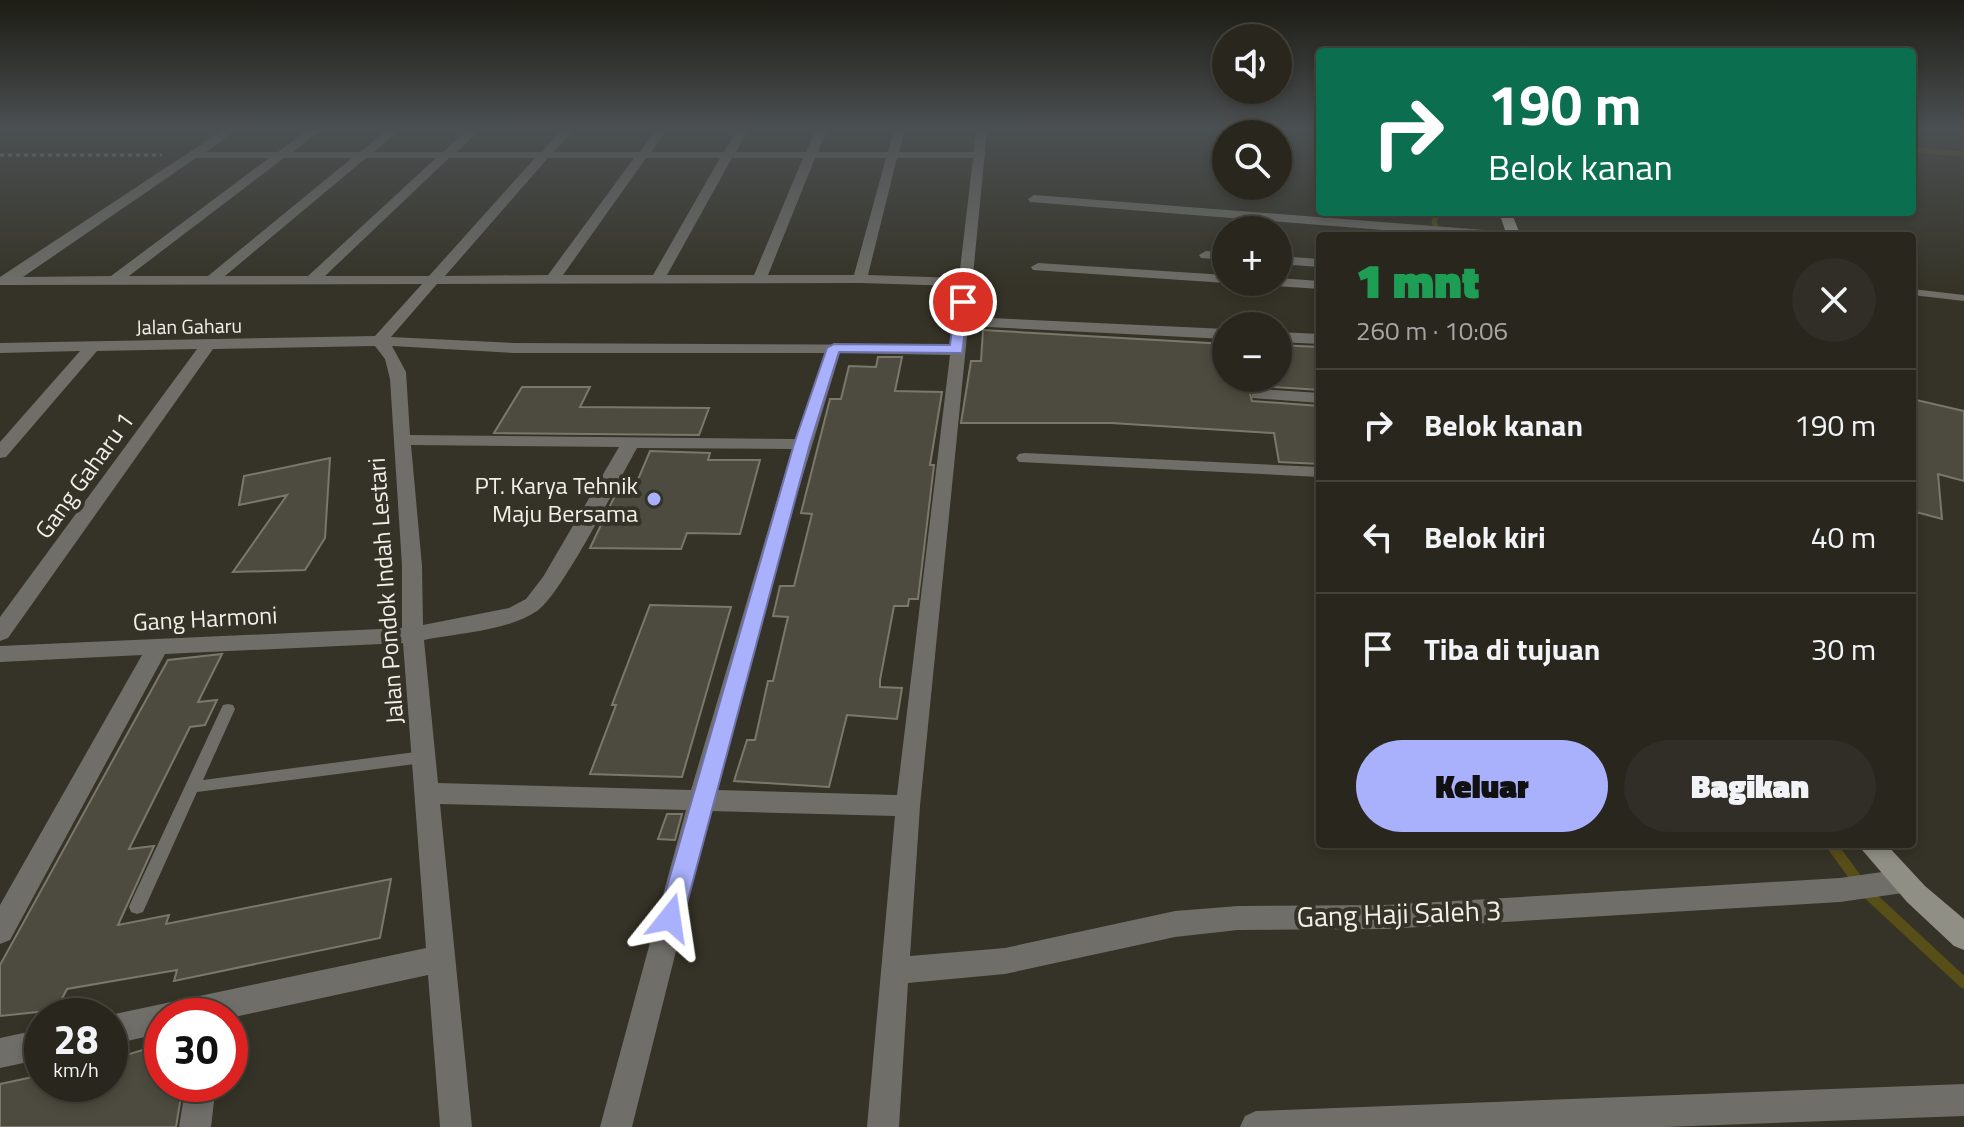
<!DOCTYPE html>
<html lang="id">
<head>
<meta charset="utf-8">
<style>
  :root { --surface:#28261d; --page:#302e26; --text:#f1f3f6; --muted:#a5a5a4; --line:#44433b; --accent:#a9b0fc }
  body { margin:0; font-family:"Titillium Web",sans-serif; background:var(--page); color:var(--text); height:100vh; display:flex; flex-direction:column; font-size:30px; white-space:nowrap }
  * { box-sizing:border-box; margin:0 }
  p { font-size:26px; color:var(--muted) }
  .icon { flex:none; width:44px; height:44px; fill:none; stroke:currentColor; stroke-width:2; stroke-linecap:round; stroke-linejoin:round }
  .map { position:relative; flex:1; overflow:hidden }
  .drawer { position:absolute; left:1316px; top:232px; width:600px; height:616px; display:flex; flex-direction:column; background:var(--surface); border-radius:8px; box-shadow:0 4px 12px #0003,0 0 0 2px var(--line) }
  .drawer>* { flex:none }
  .guide { position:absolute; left:1316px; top:48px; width:600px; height:168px; border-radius:8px; box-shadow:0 4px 12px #0003,0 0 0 2px var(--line); background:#0b6e4f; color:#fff; overflow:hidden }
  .buttons { position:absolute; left:1212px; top:24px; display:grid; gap:16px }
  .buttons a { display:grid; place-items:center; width:80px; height:80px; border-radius:50%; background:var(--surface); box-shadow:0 4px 12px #0003,0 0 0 2px var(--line); font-size:40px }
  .speed { position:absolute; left:24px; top:998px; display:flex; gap:16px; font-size:40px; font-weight:700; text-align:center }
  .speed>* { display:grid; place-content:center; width:104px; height:104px; border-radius:50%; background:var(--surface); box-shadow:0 4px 12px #0003,0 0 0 2px var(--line); line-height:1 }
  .speed small { font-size:20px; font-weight:400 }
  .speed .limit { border:12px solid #d22; background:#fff; color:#111 }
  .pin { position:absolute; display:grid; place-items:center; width:68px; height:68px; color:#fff; margin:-34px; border:4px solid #fff; border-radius:50%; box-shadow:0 2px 8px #0007 }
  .me { position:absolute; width:88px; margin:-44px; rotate:15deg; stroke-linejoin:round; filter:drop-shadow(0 0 6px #0008) }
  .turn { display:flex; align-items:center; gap:28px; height:168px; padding:0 40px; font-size:36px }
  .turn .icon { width:104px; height:104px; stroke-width:2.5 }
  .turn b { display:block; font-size:56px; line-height:68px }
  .round { display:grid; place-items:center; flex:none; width:84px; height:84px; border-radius:42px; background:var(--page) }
  .summary { display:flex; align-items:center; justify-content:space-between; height:136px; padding:0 40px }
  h1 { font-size:48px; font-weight:800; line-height:60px; color:#1e9e55 }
  .button { display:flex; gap:16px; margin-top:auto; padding:16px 40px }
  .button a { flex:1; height:92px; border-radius:48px; background:var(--accent); color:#111; font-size:32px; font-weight:800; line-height:92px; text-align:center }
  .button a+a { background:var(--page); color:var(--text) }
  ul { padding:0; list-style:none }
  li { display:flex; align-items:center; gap:24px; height:112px; padding:0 40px; border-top:2px solid var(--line) }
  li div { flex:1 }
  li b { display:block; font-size:30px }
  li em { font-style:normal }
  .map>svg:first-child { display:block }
</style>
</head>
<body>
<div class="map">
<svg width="1964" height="1127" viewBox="0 0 1964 1127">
  <rect width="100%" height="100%" fill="#353327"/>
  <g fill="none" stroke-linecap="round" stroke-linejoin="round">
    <!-- stream-far1 -->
    <path stroke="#584e18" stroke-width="5" d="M1912 150 1964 154
      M1438 212 1434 222 1440 236"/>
    <!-- stream -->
    <path stroke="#584e18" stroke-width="11" d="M1831 844 1865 891 1964 983"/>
  </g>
  <!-- building -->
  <path fill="#4d4b3f" stroke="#7a786a" stroke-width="2" d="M983 330 1226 344V378H1279L1278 345 1320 347V390L1258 386 1249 390 1252 401 1320 406V464L1279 462 1274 433 1111 423H961L971 361H981Z
    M878 357H902L895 391 942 392 930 465H934L918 599H909L908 606H894L880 680V687L902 688 897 719 847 715 829 787 734 781 747 740H755L768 681H773L788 617 773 616 780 586H794L812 514 801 513 830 399H841L849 366 876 367Z
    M522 387H590L580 407 709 408 699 435 494 433Z
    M1912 399 1964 411V481L1938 474 1942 519 1912 511Z
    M650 451 710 453 708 460H760L740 534 687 533 681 549 590 548 618 489H634Z
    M330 458 325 538 305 570 233 572 287 495 239 505 244 476Z
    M650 605 731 607 682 777 590 774 616 705H612Z
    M222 654 198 702 217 700 205 725 190 727 129 849 154 846 118 925 169 915 166 924 391 879 380 938 174 981 177 970 67 989 56 1010 0 1016V965L168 660Z
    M667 814H682L675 840 658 839Z
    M162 1044V1084H183L176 1127H0V1084L42 1075V1084H110V1060Z"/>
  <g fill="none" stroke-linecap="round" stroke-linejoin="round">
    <!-- path -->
    <path stroke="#95938a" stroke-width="3" stroke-dasharray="4 4" stroke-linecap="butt" d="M0 155H162"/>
    <!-- lane -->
    <path fill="#6f6e68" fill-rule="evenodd" d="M1912 289 1964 295V301L1912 295Z
      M228 704 233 705 235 709 203 780 423 751 428 753 430 757 428 761 423 763 197 792 143 912 137 914 131 912 129 907 131 902 221 709 223 705Z"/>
    <!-- street -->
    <path fill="#6f6e68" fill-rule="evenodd" d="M223 130H236L206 152H278L307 130H320L293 152H360L387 130H399L374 152H443L467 130H479L457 152H542L561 130H573L554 152H640L656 130H667L651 152H724L737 130H748L736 152H806L816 130H827L818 152H888L894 130H905L899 152H974L976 130H987L969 317 1226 329V339L968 326 920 806 910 956 1005 948 1175 911 1238 906 1385 905 1840 878 1903 869 1912 873 1916 881 1912 889 1903 893 1840 902 1385 929 1238 930 1175 937 1005 974 908 983 899 1127H867L895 816 711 811 632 1127H600L686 810 440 804 472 1127H440L428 975 230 1018 162 1016V1033L110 1045V1015L426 948 403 643 165 654 10 940 0 944V905L142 655 0 662V646L402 628V566L390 379 385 359 375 346 213 349 8 638 0 641V617L197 349 97 351 6 457 0 458V442L80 351 0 353V343L375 336 422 284 0 285V277ZM196 158H269L111 276 23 277ZM284 158H352L208 276H129ZM366 158H436L308 276H225ZM449 158H535L429 276H325ZM548 158H634L548 275 445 276ZM646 158H720L653 275H563ZM732 158H803L754 275H667ZM815 158H886L854 275H768ZM897 158H973L959 278 868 275ZM860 283 958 286 951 345 514 343 391 337 437 284ZM392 346 514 353H825L796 439 410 435 406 372ZM840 353 950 355 897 795 716 790 783 541ZM411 445 619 447 543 577 526 599 509 608 423 625 422 566ZM637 448 792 449 691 790 438 783 424 640C460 633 507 631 537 611 562 594 619 480 637 448Z
      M1034 195 1510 232 1517 236H1459L1030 202 1028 199Z
      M1206 251 1226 252V260L1201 258 1199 255Z
      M1278 256 1320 259V267L1278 264Z
      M1038 263 1226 275V282H1231L1226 283 1033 270 1031 267Z
      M1278 278 1320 281V289L1275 286 1268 282H1278Z
      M1278 332 1320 334V344L1278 342Z
      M1258 389 1320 393V403L1252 398V390Z
      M1025 453 1320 467V477L1019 462 1016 458 1019 454Z
      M42 1029V1059L0 1068V1038Z
      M186 1084H216L211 1127H179Z
      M1964 1084V1116L1666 1127H1240L1245 1116 1256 1111Z"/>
    <!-- secondary -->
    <path fill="#908f85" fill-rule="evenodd" d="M1499 212H1511L1521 236H1507Z
      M1857 844H1886L1925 886 1964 919V950L1954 946 1907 902Z"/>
  </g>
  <!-- sky -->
  <linearGradient id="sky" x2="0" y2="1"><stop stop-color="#1d1c15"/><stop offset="0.45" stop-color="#4b5052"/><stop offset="1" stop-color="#4b5052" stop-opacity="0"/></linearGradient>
  <rect width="1964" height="287" fill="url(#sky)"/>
  <!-- route -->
  <path fill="#a9b0fc" stroke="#6e72a4" stroke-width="2" d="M963 298 969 302 962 353 839 352 810 444 683 918 679 926 670 929 661 926 658 918 794 444 827 348 834 344 950 345 956 302Z"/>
  <!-- markers -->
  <circle fill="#a9b0fc" stroke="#353327" stroke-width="3" cx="654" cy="499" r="8"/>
  <g text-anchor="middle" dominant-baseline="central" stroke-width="8" stroke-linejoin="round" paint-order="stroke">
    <!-- far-street labels -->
    <g font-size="20" fill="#f1efe8" stroke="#353327">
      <text transform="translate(189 326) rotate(-1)">Jalan Gaharu</text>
    </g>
    <!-- street labels -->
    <g font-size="24" fill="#f1efe8" stroke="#353327">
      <text transform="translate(84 475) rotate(-54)">Gang Gaharu 1</text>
      <text transform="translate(385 591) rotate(-94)">Jalan Pondok Indah Lestari</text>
      <text transform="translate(205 618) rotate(-3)">Gang Harmoni</text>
    </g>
    <!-- poi labels -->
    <g font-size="24" fill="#f1efe8" stroke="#353327" text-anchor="end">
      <text x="638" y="485">PT. Karya Tehnik<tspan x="638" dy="28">Maju Bersama</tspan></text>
    </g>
    <!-- near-street labels -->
    <g font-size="28" fill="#f1efe8" stroke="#353327">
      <text transform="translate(1399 913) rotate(-2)">Gang Haji Saleh 3</text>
    </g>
  </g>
</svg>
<div class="buttons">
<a><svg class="icon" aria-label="sound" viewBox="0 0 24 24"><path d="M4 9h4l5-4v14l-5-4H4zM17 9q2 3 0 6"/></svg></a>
<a><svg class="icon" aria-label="search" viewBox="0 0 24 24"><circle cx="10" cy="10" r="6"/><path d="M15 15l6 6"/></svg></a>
<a>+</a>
<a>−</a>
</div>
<div class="speed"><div>28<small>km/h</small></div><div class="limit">30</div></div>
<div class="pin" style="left:963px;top:302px;background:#d93025"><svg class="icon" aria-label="arrive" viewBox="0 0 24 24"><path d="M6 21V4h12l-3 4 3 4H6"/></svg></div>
<svg class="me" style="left:670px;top:918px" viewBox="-20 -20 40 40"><path d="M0-17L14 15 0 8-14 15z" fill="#a9b0fc" stroke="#fff" stroke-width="4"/></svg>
<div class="guide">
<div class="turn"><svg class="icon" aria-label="right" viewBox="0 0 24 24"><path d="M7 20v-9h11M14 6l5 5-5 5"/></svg><div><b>190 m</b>Belok kanan</div></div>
</div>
<section class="drawer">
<div class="summary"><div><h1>1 mnt</h1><p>260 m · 10:06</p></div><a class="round"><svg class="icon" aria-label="close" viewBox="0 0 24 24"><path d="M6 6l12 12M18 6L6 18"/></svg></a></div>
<ul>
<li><svg class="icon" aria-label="right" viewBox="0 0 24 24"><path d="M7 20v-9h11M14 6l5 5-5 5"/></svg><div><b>Belok kanan</b></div><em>190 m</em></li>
<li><svg class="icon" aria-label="left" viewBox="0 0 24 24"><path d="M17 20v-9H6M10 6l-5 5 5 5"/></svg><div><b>Belok kiri</b></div><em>40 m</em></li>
<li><svg class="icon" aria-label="arrive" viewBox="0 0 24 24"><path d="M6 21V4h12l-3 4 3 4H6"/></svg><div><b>Tiba di tujuan</b></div><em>30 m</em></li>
</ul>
<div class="button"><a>Keluar</a><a>Bagikan</a></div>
</section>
</div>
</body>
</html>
